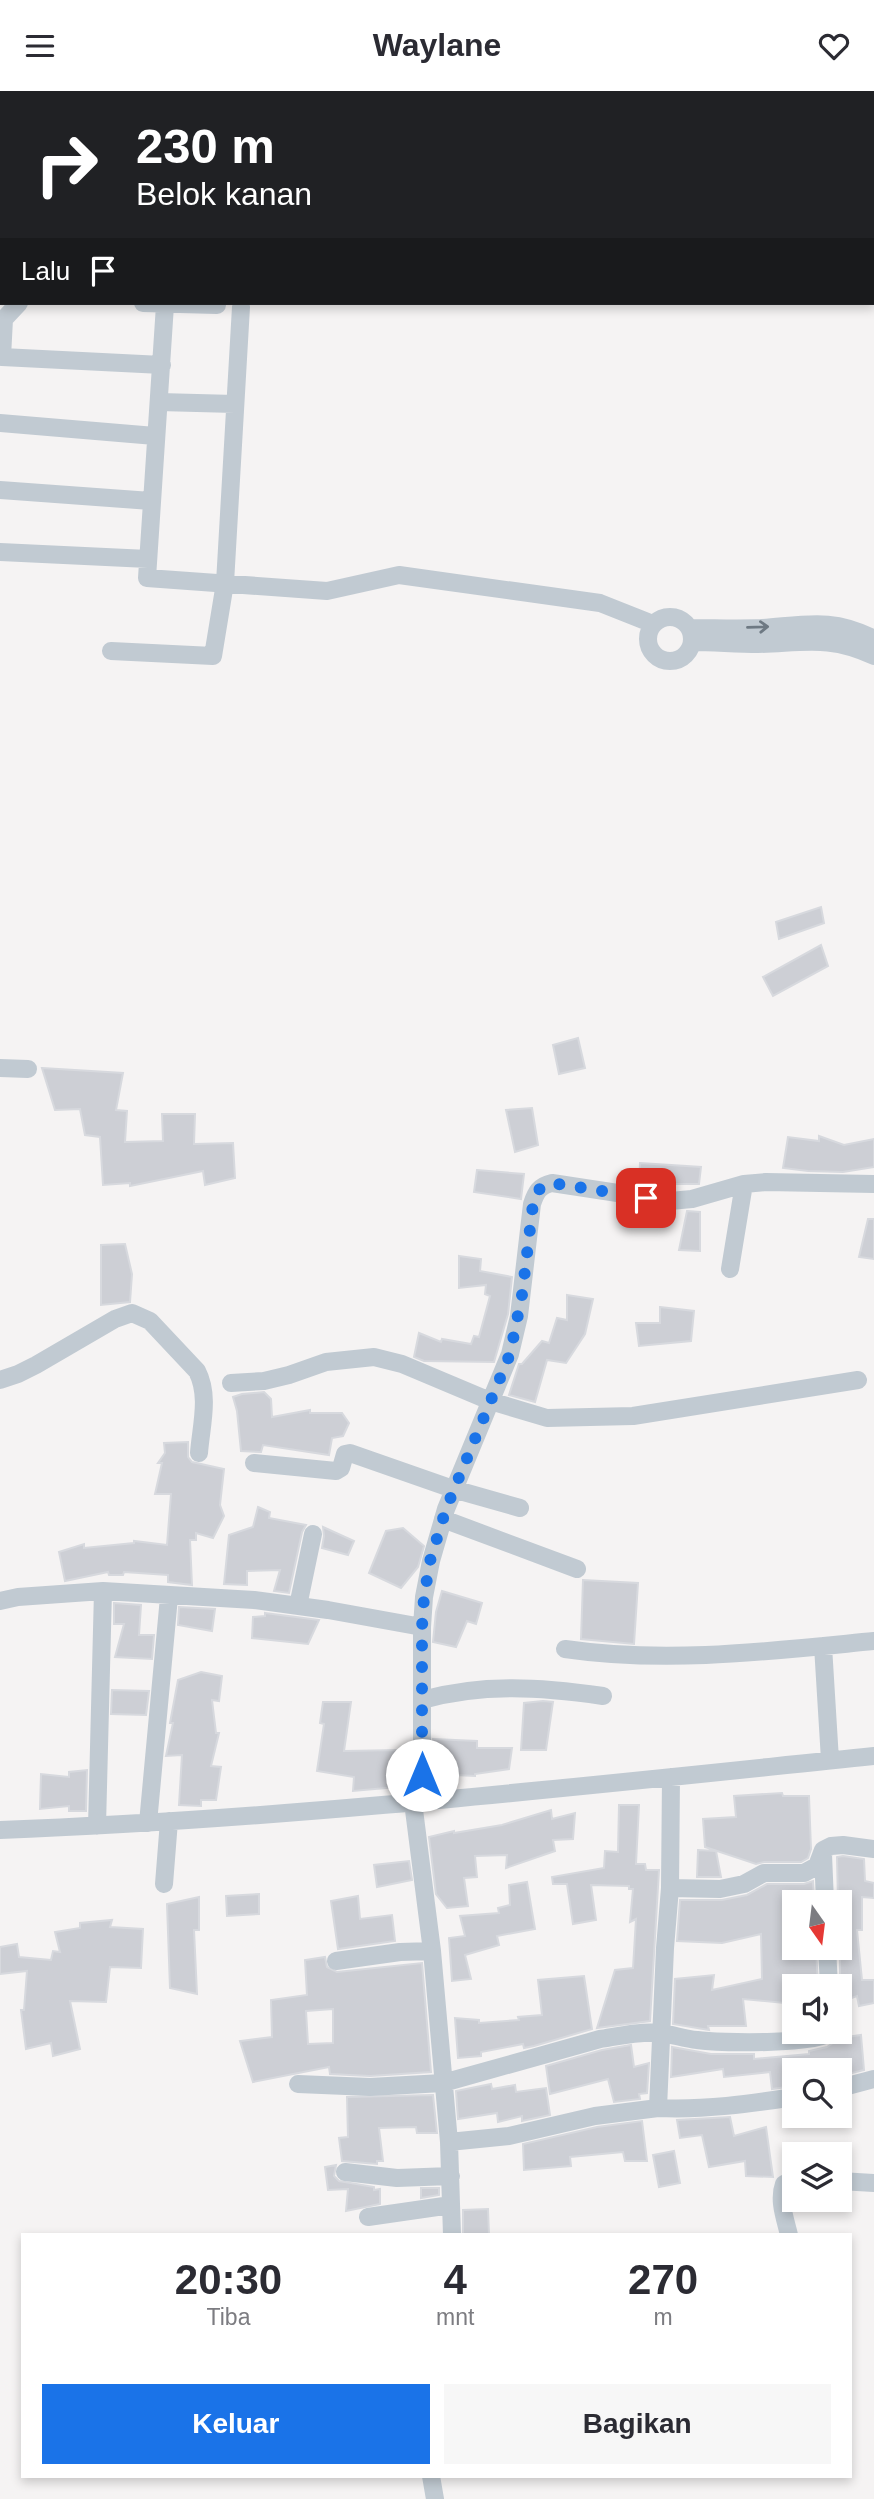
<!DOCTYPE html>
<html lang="id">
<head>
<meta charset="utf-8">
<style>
  :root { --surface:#fff; --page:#f7f7f7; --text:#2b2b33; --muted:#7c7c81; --accent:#1a73e8 }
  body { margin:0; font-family:Helvetica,sans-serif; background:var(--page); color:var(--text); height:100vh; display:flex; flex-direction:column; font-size:26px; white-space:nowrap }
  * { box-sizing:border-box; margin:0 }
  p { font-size:23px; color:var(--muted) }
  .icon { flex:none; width:38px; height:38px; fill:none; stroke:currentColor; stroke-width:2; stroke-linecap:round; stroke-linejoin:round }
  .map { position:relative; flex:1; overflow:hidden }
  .drawer { position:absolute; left:21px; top:2142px; width:831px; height:245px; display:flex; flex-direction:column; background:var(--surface); border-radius:0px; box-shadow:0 4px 10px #0003 }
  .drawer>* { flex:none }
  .hud { position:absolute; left:0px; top:0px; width:875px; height:214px; box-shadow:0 4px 10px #0003; background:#202124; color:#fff; overflow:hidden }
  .needle { width:46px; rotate:166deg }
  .controls { position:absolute; left:782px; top:1799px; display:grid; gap:14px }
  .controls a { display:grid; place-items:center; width:70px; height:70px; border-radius:0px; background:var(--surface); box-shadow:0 4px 10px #0003; font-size:35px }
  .pin { position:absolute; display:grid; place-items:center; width:60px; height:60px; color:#fff; margin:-30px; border-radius:14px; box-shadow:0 4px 10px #0006 }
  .me { position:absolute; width:77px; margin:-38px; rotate:0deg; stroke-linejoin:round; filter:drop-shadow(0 0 5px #0008) }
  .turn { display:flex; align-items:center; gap:24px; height:147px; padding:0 21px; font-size:32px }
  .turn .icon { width:91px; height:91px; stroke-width:2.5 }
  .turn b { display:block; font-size:49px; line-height:60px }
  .then { display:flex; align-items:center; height:66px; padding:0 21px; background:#0003; gap:14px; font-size:26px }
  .eta { display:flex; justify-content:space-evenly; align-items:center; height:119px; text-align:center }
  .eta b { font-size:42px; font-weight:600; line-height:49px }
  .action { display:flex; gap:14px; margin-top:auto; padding:14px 21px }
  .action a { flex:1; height:80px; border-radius:0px; background:var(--accent); color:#fff; font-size:28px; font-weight:600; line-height:80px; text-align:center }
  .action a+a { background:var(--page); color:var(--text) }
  header { display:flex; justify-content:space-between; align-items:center; height:91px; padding:0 21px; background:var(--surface); font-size:32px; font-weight:600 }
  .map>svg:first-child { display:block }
</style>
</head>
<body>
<header><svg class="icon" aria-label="menu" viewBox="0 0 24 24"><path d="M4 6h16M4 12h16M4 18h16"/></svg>Waylane<svg class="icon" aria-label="heart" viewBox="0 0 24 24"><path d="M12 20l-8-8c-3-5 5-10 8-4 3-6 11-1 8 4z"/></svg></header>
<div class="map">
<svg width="874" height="2408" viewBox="0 0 874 2408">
  <rect width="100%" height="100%" fill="#f5f3f3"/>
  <!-- building -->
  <path fill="#cdcfd5" stroke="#d7d9de" stroke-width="2" fill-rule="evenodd" d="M821 816 824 832 779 848 776 831Z
    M821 854 828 875 773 905 763 886Z
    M578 947 585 977 559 983 553 954Z
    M42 977 123 982 116 1019 127 1020 125 1051 163 1050 162 1023H195L194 1053 233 1052 235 1087 205 1094 203 1080 130 1095V1092L103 1094 100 1046 85 1044 80 1018 55 1019Z
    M532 1017 538 1054 515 1061 506 1019Z
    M819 1045 844 1054 874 1048V1076L843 1081 808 1080 783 1077 788 1046 819 1050Z
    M640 1072 701 1076 699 1093H639Z
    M477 1079 524 1083 521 1108 474 1101Z
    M687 1120 700 1121V1160L679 1159Z
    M868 1128H874V1168L859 1166Z
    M125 1153 132 1183 130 1211 101 1214V1154Z
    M459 1165 481 1168 480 1180 512 1186 508 1223 494 1271 424 1270 414 1266 419 1242 441 1251 442 1248 471 1253 474 1245 479 1246 490 1205 485 1203 486 1194 459 1197Z
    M567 1204 593 1208 585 1243 566 1272 547 1269 535 1311 509 1304 519 1273H522L542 1250 549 1252 557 1227 567 1229Z
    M660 1216 694 1220 691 1250 639 1255 636 1232H660Z
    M264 1301 271 1308 272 1326 310 1319V1322H342L349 1332 343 1345 332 1347 329 1364 263 1354 261 1361 241 1360 237 1320 233 1306 242 1303Z
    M188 1351V1366L192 1371 224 1378 220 1414 224 1425 213 1447 196 1442V1449H190L192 1494 168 1491V1484L124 1481 123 1484H109L108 1481 65 1490 59 1461 84 1453V1457L134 1452V1450L167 1454 171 1403H155L162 1372H158L165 1362 164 1352Z
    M258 1416 270 1421 269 1427 306 1434 302 1441 289 1502 274 1500 280 1479 247 1480V1494L224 1493 229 1444 253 1436Z
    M323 1436 354 1450 348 1464 322 1457 324 1445Z
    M403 1437 424 1455 418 1476 401 1497 369 1482 386 1440Z
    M583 1489 638 1492 634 1553 581 1548Z
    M442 1500 482 1512 476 1533 467 1530 456 1556 433 1551 436 1521Z
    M114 1512 141 1514 139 1544H154L152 1568 115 1566 124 1533H114Z
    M179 1516 215 1518 212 1540 178 1534Z
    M265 1522 296 1526 319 1529 308 1553 252 1547 253 1526 265 1525Z
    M201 1581 222 1585 219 1610 212 1609 216 1642H219L211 1675 221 1676 216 1709H201V1715L179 1714 182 1664 166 1665 173 1632H170L178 1589Z
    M112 1599 149 1600 146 1624 111 1623Z
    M543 1610 553 1611 546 1659H521L524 1612Z
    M323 1611H351L344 1660 399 1659 397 1696 353 1700 354 1686 317 1680 324 1633 320 1632Z
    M433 1648 477 1650V1657H512L509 1678 475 1683V1685L433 1683Z
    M87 1679 86 1720H69V1715L40 1718 41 1683 69 1686V1681Z
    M782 1702 783 1705H809L811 1758 808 1767 801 1771H764L756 1773 705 1756 703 1728 736 1726 734 1705Z
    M619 1714H639L636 1773H645L646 1779H659L650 1930 597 1937 615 1879 633 1877 636 1828 630 1831 633 1798H629V1795L591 1794 596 1829 573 1833 567 1793H553L552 1786 604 1777 605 1760 618 1761Z
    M551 1719 552 1728 575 1722 573 1748 553 1749 555 1760 506 1777 507 1764 475 1765 477 1786 464 1787 468 1815 447 1817 436 1803 429 1746 454 1740V1742L502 1734Z
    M698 1759 716 1760 721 1786H697Z
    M843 1765 864 1768 865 1790 874 1792V1807L862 1806V1839H857L862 1889H874V1912L859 1915 857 1905 840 1911V1811H838L837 1766Z
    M409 1770 412 1789 377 1796 374 1774Z
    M813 1790 814 1810 794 1811V1857H816L818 1895H794V1913L743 1908 746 1935H708L709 1939 673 1933 675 1888 714 1884 712 1899 762 1888 761 1843 722 1852 677 1850 680 1809H722L747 1804 767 1793H804Z
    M527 1791 535 1838 497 1845 499 1854 465 1864 471 1888 452 1890 449 1847 465 1845 460 1825 499 1822 498 1817 510 1814 509 1794Z
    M259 1803V1823L227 1825 226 1805Z
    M358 1805 360 1828 392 1824 395 1850 338 1858 331 1810Z
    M199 1806V1839H194L197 1903 170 1897 167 1813Z
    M112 1829 110 1836 143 1838 141 1877 110 1876 106 1911 70 1910 80 1958 53 1965 51 1952 26 1958 21 1919H24L27 1880 0 1883V1856L17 1853 19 1866 51 1869 53 1860 60 1861 55 1841 80 1837V1832Z
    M325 1866 327 1876 337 1881 422 1872 431 1981 370 1985 330 1983 329 1976 253 1991 240 1950 272 1946 271 1909 307 1904 305 1869ZM333 1918V1952L308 1953 306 1920Z
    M584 1885 592 1938 534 1955 524 1957 523 1953 481 1961V1965L458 1967 455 1927 479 1929V1932L519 1929 518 1926 542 1924 538 1889Z
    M861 1944 864 1979 840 1985V1979H794V1995L772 1998 770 1981 724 1986 723 1978 671 1986 672 1956 711 1963H754V1968L809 1963V1960L827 1956 840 1947Z
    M631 1954 634 1976 649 1972 647 2002 639 2003 640 2008 614 2011 608 1988 550 2003 546 1975 602 1959Z
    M491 1993 492 1998 515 1994 516 2001 546 1997 550 2024 522 2030V2025L498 2031 497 2022 458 2028 456 2000Z
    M433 2004 437 2042H417L416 2036 379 2037 383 2070H377V2073L342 2070 339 2047 348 2046 347 2006Z
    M730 2026 734 2045 766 2036 773 2086 746 2085 745 2070 709 2076 702 2044 680 2047 677 2029Z
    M642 2030 647 2070H625L623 2061 570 2066 571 2075 524 2079 523 2053 597 2036Z
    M674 2060 680 2092 659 2096 653 2064Z
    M336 2074 334 2085 339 2090 374 2096V2099L380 2098V2113L346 2120 348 2098 328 2099 325 2076Z
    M421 2097H439V2104L421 2107Z
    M488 2118 489 2144H463V2119Z"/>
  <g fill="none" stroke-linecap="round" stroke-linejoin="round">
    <!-- minor -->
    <path stroke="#c1cad2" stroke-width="18" d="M19 212 4 228 2 266 162 274
      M143 212 217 214V212
      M165 214 147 487 327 500 399 484 600 512 653 533
      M159 311 235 313
      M0 332 155 345
      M0 399 151 410
      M0 461 148 468
      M648 548a22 22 0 1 1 44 0a22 22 0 1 1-44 0Z
      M690 537C714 537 738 538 761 537 805 534 833 526 874 548
      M693 551C714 551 736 553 758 553 803 552 830 544 874 565
      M111 560 213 565 225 492 241 216
      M0 977 28 978
      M730 1178 744 1093
      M0 1289 18 1283 36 1274 115 1228 132 1222 150 1230 197 1280C210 1305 201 1335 199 1362
      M231 1292 264 1290 289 1284 326 1271 374 1266 402 1273 490 1310 547 1327 633 1325 858 1289
      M254 1372 336 1380 341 1377 345 1363 350 1362 453 1398 520 1417
      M443 1428 577 1478
      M0 1510 18 1506 103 1500 254 1509 328 1519 422 1536
      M298 1515 313 1443
      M823 1555 830 1669
      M565 1558C667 1573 772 1560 874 1550
      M422 1609C483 1592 541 1596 603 1605
      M671 1686 670 1797 665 1857 658 2017C705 2019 749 2013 794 2006
      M422 1709V1536L424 1506 431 1470 446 1418 510 1263 519 1225 532 1113C536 1101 539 1095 552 1092L670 1110 692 1108 744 1093 766 1091 874 1093
      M413 1711 432 1860 449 2051 452 2144
      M148 1732 169 1506
      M97 1735 103 1500
      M0 1739C292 1728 583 1695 874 1665
      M823 1763 825 1811
      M164 1793 169 1730
      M670 1797 720 1798 744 1793 764 1782H804L817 1775 823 1759 831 1755 843 1754 874 1758
      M827 1857 829 1895
      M336 1870 400 1861 432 1860
      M298 1993 370 1996 443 1992 600 1948C619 1945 640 1940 660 1942 672 1943 684 1948 697 1949 718 1952 819 1954 831 1941
      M840 1997 874 1988
      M449 2051 509 2045 595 2025 658 2017
      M345 2081 397 2087 451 2085
      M840 2090 874 2092
      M368 2126 451 2114
      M789 2144C785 2127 778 2109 784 2093L794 2088
      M431 2385 435 2408"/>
  </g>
  <!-- one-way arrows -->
  <defs><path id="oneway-shaft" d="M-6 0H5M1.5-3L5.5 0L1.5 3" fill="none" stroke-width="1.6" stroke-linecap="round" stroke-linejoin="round" transform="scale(1.75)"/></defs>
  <use stroke="#6e7983" href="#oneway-shaft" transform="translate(758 536) rotate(-2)"/>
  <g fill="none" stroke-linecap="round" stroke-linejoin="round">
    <!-- route -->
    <path stroke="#1a73e8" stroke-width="12" stroke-dasharray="0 21.6" d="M422 1684V1536L424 1506 430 1470 446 1418 510 1263 522 1204 533 1113C536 1101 539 1095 552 1092L646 1107"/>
  </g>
</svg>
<div class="controls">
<a><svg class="needle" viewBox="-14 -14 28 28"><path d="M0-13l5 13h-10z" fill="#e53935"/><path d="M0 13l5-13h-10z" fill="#7c7c81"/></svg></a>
<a><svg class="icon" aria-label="sound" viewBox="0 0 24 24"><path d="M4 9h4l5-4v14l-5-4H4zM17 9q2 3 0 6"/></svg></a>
<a><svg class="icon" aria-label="search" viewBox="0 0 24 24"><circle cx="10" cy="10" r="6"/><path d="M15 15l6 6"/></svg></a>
<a><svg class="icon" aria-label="layers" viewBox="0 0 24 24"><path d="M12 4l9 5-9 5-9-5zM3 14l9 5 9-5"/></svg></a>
</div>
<div class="pin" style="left:646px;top:1107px;background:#d93025"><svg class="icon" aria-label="arrive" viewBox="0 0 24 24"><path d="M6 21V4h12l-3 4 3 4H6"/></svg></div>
<svg class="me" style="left:422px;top:1684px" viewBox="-20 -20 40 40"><circle r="19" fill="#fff"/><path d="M0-13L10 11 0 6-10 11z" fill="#1a73e8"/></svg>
<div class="hud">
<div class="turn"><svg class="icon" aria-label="right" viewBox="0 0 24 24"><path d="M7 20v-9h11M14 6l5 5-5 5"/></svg><div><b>230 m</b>Belok kanan</div></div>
<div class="then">Lalu<svg class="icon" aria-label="arrive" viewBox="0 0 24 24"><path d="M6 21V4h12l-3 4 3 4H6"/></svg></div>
</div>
<section class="drawer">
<div class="eta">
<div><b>20:30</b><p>Tiba</p></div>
<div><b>4</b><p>mnt</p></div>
<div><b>270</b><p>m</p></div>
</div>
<div class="action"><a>Keluar</a><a>Bagikan</a></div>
</section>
</div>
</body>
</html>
